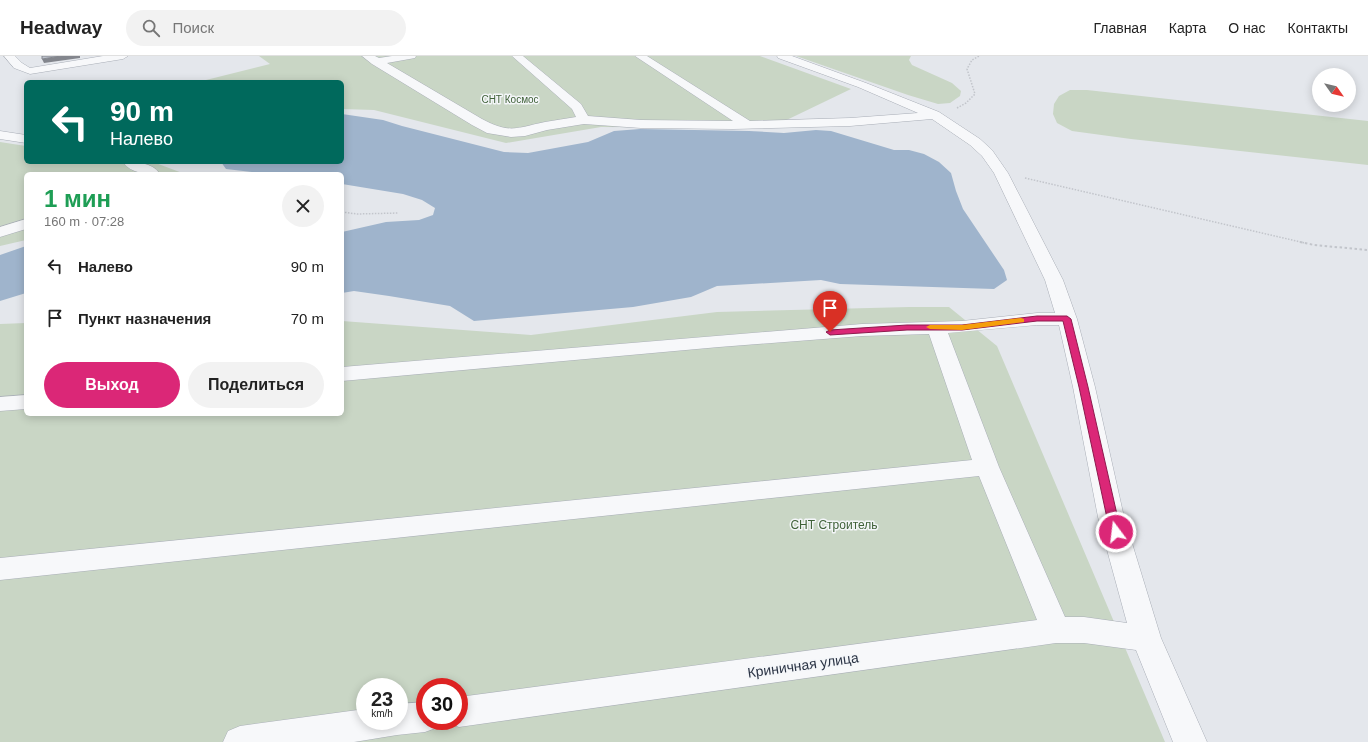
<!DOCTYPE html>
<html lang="ru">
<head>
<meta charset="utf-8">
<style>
  :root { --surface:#fff; --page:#f2f2f2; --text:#222; --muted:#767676; --line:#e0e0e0; --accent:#db2777 }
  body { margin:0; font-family:Arial,sans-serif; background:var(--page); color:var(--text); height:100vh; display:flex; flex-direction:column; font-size:15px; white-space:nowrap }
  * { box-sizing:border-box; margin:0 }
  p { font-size:13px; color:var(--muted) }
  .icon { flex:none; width:22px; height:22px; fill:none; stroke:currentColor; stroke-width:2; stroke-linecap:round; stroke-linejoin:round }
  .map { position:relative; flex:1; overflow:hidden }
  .drawer { position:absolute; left:24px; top:116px; width:320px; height:244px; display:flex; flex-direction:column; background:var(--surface); border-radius:6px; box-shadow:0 2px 10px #0003 }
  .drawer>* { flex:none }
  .banner { position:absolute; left:24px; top:24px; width:320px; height:84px; border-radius:6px; box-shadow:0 2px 10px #0003; background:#00695c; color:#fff; overflow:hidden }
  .needle { width:26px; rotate:124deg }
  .controls { position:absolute; left:1312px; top:12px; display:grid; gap:8px }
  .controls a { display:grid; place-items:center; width:44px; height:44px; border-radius:50%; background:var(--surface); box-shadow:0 2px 10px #0003; font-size:20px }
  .speed { position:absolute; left:356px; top:622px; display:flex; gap:8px; font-size:20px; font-weight:700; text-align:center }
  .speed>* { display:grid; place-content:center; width:52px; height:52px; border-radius:50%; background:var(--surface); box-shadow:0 2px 10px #0003; line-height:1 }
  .speed small { font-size:10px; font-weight:400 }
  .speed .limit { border:6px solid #d22; background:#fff; color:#111 }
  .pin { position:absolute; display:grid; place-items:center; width:34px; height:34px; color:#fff; margin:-41px -17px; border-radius:50% 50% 50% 0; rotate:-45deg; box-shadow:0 0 4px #0007 }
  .pin .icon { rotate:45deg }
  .me { position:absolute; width:44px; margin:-22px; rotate:345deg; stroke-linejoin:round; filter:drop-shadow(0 0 3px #0008) }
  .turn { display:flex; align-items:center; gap:14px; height:84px; padding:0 20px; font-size:18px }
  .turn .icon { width:52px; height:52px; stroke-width:2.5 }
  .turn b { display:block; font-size:28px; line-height:34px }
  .round { display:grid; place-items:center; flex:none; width:42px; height:42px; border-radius:21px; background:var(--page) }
  .head { display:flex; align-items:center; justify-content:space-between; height:68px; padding:0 20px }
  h1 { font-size:24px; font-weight:700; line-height:30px; color:#1e9e55 }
  .cta { display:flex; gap:8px; margin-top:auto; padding:8px 20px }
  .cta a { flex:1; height:46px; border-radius:24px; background:var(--accent); color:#fff; font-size:16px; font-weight:700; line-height:46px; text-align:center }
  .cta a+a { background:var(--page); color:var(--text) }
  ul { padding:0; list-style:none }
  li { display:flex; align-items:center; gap:12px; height:52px; padding:0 20px }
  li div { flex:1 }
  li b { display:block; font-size:15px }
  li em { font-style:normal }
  header { display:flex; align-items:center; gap:24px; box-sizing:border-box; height:56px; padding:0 20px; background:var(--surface); border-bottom:1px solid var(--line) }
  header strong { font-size:19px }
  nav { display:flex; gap:22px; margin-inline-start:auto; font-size:14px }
  .search { width:280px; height:36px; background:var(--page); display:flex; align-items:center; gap:10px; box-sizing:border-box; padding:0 14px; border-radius:22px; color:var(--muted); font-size:15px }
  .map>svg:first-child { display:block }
</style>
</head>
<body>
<header>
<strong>Headway</strong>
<div class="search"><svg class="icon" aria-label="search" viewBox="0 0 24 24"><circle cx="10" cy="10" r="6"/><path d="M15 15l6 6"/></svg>Поиск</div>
<nav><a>Главная</a><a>Карта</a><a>О нас</a><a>Контакты</a></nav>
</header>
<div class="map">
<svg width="1368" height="686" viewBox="0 0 1368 686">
  <rect width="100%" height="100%" fill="#e4e7ec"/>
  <!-- green -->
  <path fill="#c9d6c5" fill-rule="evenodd" d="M259 0H760L851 33 770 72 601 71 506 87 374 54 342 53V26H198L270 8Z
    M796 0H911L909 4 912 9 952 27 961 35 960 40 950 47 938 48 908 39Z
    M1070 34H1087L1368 65V109L1131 83 1072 75 1057 67 1053 58 1054 48 1059 40Z
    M0 86 26 90V106H153L185 118H26V184L0 190Z
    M909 251H949L997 290 1165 686H0V268L26 267V358H342V265L531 279 717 256ZM365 631H399V665H365ZM425 631H459V665H425Z"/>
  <!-- water -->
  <path fill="#9fb4cc" d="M342 58 383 64 402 70 504 96 528 97 588 86 614 75 640 73 749 75 784 77 816 74 831 75 894 94H909L924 98 939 106 951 117 956 135 963 153 1004 214 1007 224 994 233 840 228 821 224 717 230 691 241 633 251 474 265 450 250 389 240 354 235 342 237V176L386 166 419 164 433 159 435 152 422 144 403 138 342 128V118H269L226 113 221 106H342Z
    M26 190V237L0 245V199Z"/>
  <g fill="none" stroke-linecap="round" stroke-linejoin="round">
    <!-- street casing -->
    <g stroke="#a9aeb7" stroke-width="1">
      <path id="street" d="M4 0H15L22 7 30 12 103 0H128L123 3 30 18 14 12Z
        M362 0H375L379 2 392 0H416L415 2 387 7 482 63C510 78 516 72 545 66 555 64 566 63 576 61L572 53 512 0H523L581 48 588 60 641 64 733 65 635 0H647L750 65 850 62 918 57 858 31 778 2 777 0H792L866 27 939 56 980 83 992 94 1008 117 1063 224 1077 263 1095 331 1124 461 1161 582 1207 686H1173L1136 594 1084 587H1056L459 671 448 667 447 665H459V641L1037 564 979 420 0 524V502L972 404 929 278 862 280 719 291 342 325V311L862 268 962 265 1037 257H1055L1045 224 994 117 982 100 970 89 932 63 850 70 733 73 641 72 584 68 547 74 525 80 511 81 487 77 472 69 372 8ZM1037 269H1059L1073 331 1098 461 1127 567 1084 561H1065L999 411 948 277Z
        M0 75 26 79V87L0 83Z
        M123 106C136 106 152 106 160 118 147 118 131 118 123 106Z
        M26 163V173L0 181V171Z
        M26 339V353L0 355V341Z
        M425 646V665H440L436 672 425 676 397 679 354 686H223L228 675 240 670 365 653V665H399V648Z"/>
    </g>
    <!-- path-far1 -->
    <path stroke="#c2c5cb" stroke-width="1.5" stroke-dasharray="1.5 1.5" stroke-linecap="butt" d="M957 52 966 47 975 38 967 13 972 4 979 0
      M1025 122 1305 187
      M342 156 357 158 398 157"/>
    <!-- path -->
    <path stroke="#c2c5cb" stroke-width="2" stroke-dasharray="2.5 2.5" stroke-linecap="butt" d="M1300 186 1314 189 1368 194"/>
    <!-- street -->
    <use href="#street" fill="#f7f8fa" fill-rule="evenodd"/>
  </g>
  <!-- shaded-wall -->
  <path fill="#83868d" d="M61 0H80V2L44 7 42 3Z"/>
  <!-- building -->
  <path fill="#bbc0ca" stroke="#83868d" d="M42 0H61L42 3Z"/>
  <!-- route -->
  <path fill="#db2777" stroke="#8e194d" d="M1037 260H1067L1071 263 1088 331 1121 476 1120 479 1116 480 1112 479 1110 476 1079 331 1063 265H1037L962 274H907L830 279 826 276 830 274 907 269H962Z"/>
  <!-- slow -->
  <path fill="#f59e0b" d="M1021 262 1024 263V266L962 274 930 273 926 271 930 269H962Z"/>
  <g text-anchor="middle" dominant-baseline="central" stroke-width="3" stroke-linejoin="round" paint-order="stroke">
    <!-- far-park labels -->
    <g font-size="10" fill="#3f6138" stroke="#f4f6f9">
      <text x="510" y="43">СНТ Космос</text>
    </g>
    <!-- park labels -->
    <g font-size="12" fill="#3f6138" stroke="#f4f6f9">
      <text x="834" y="469">СНТ Строитель</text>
    </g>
    <!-- near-street labels -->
    <g font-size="14" fill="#2b3445" stroke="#f4f6f9">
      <text transform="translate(803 609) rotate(-8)">Криничная улица</text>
    </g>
  </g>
</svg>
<div class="controls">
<a><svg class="needle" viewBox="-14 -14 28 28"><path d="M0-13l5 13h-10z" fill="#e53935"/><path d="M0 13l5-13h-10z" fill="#767676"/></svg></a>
</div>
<div class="speed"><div>23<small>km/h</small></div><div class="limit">30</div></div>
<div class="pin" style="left:830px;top:276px;background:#d93025"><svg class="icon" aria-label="arrive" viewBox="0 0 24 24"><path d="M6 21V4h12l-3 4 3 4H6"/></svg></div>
<svg class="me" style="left:1116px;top:476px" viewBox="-20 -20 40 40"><circle r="17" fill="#db2777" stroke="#fff" stroke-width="3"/><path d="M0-11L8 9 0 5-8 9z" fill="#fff"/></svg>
<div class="banner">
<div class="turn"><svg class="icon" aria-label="left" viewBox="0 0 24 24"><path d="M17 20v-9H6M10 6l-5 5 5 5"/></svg><div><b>90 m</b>Налево</div></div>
</div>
<section class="drawer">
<div class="head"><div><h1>1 мин</h1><p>160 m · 07:28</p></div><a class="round"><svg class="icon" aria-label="close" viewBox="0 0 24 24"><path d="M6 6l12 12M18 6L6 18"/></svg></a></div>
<ul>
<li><svg class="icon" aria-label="left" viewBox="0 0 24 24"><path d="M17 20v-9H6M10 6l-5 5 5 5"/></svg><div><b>Налево</b></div><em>90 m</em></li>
<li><svg class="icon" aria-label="arrive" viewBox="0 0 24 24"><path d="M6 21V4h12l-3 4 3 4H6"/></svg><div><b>Пункт назначения</b></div><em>70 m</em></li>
</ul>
<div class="cta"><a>Выход</a><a>Поделиться</a></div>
</section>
</div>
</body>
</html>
